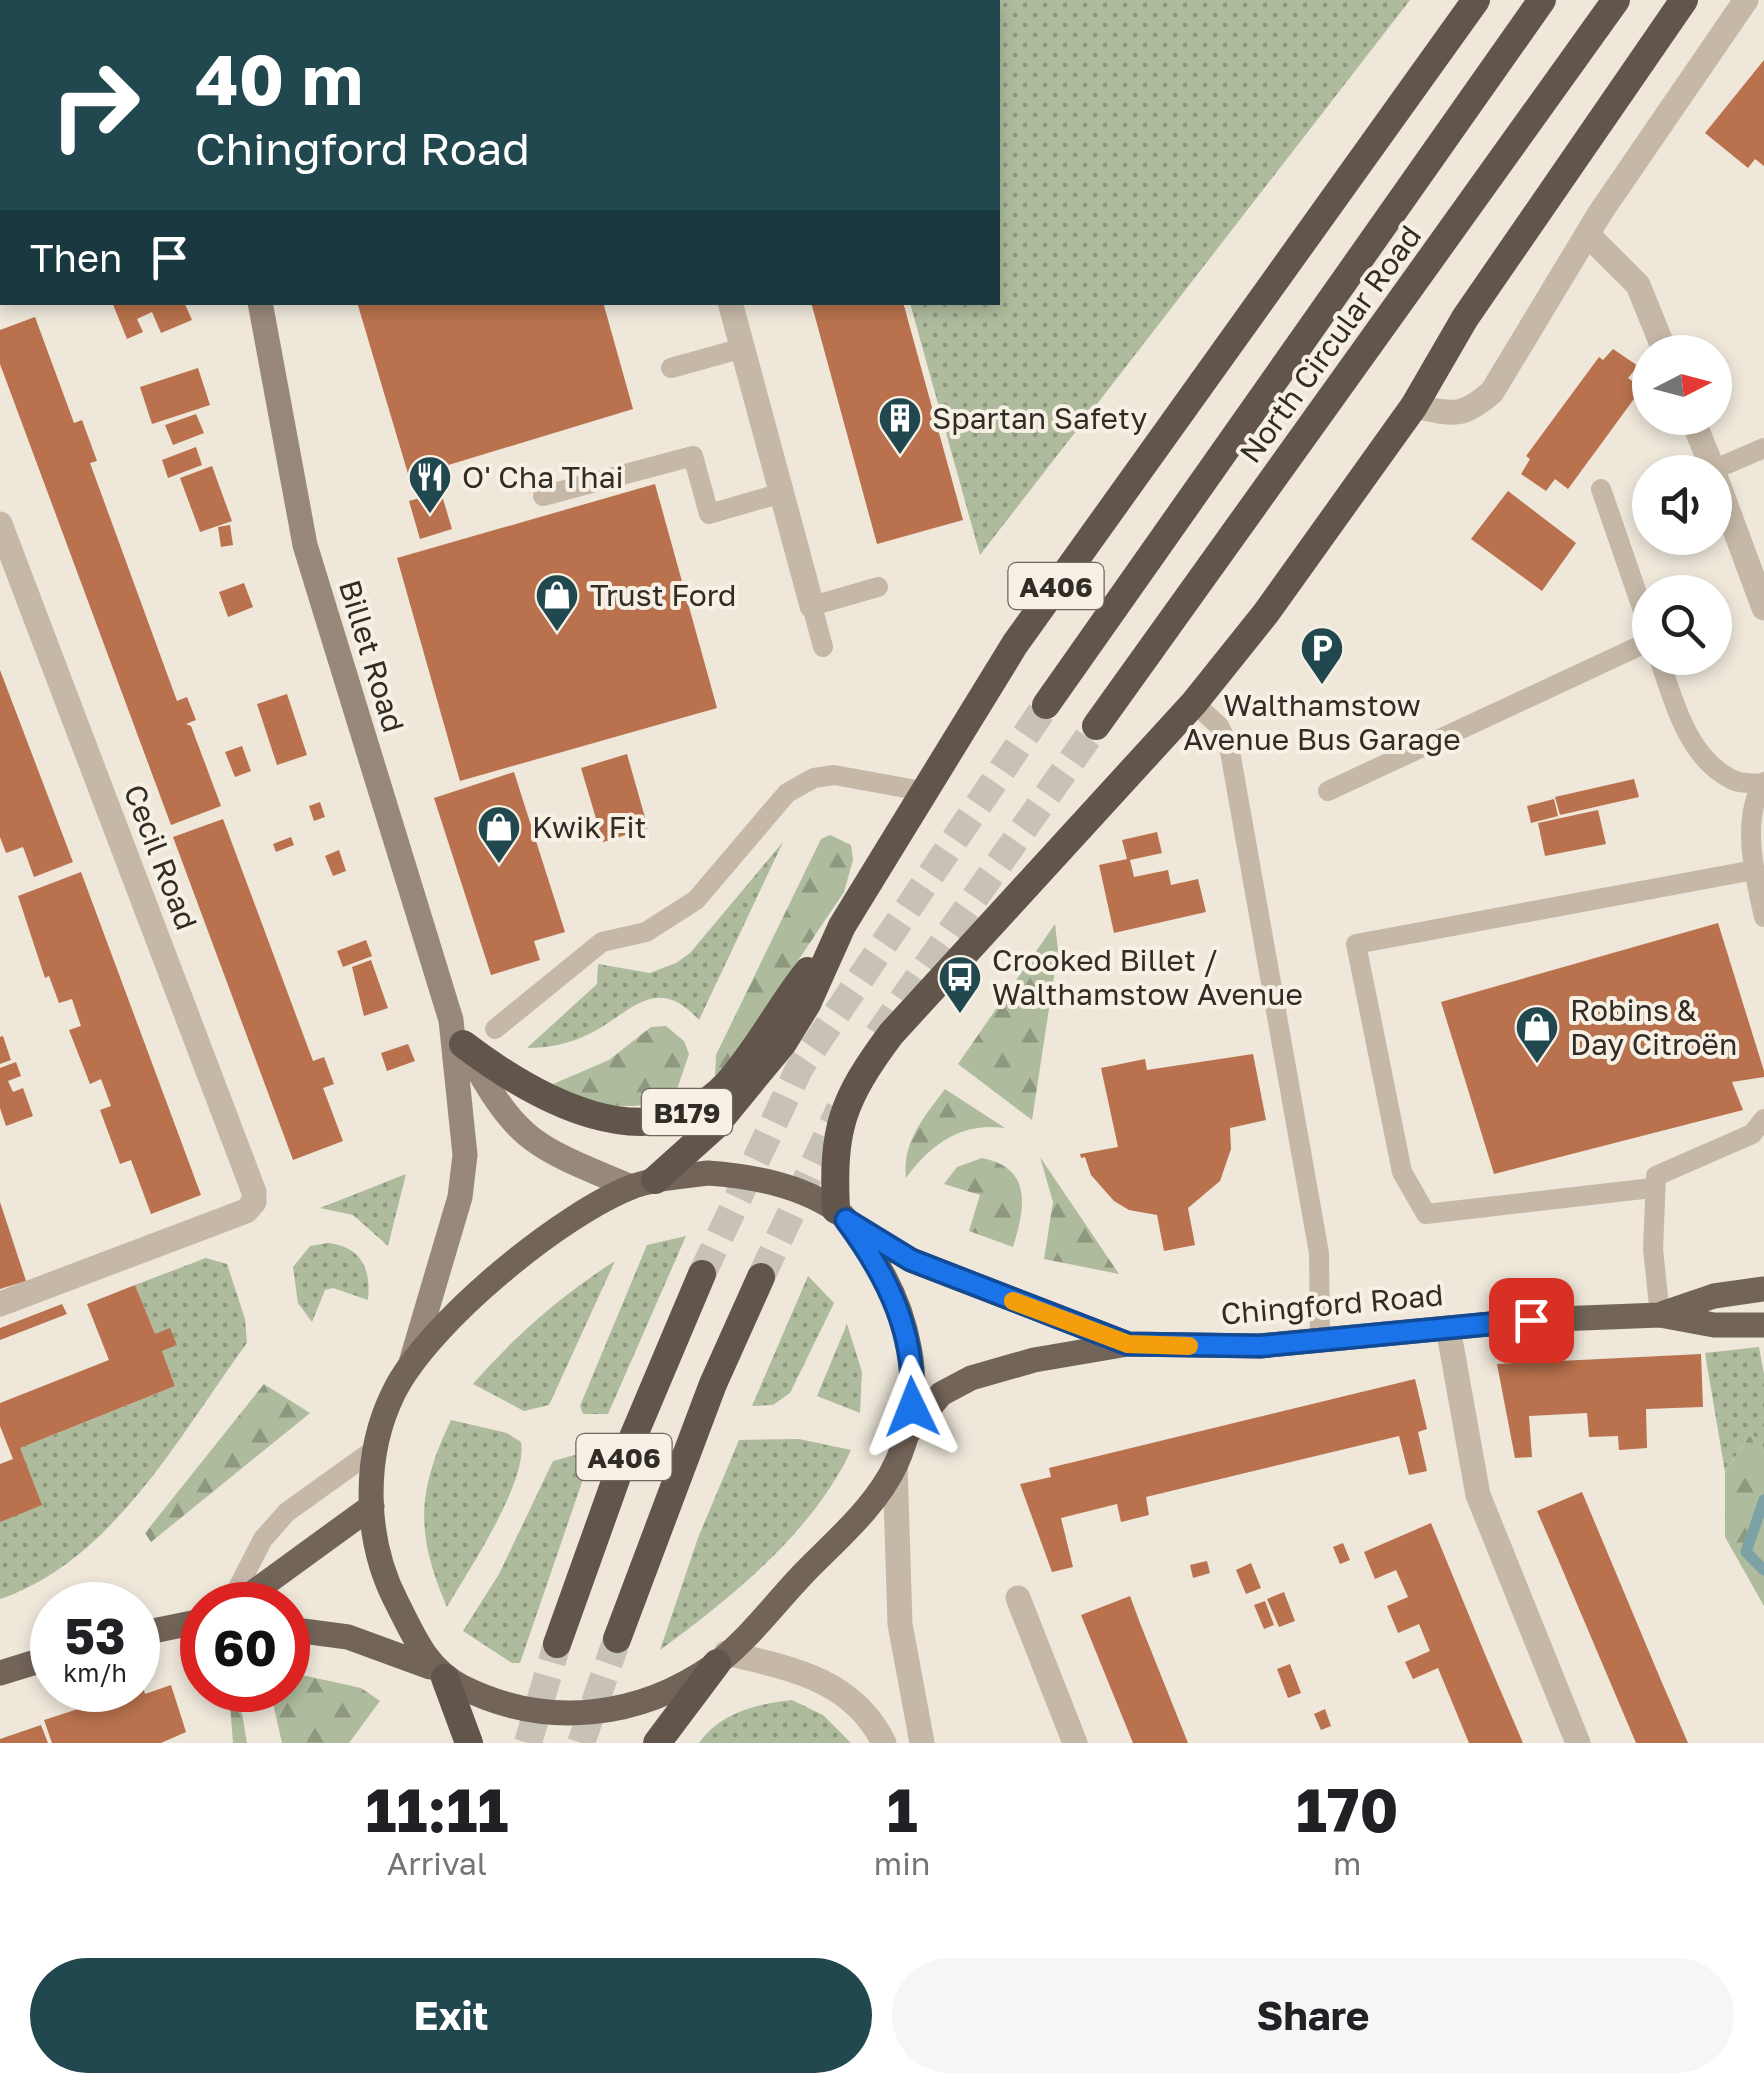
<!DOCTYPE html>
<html lang="en">
<head>
<meta charset="utf-8">
<style>
  :root { --surface:#fff; --page:#f6f6f6; --text:#202124; --muted:#757577; --accent:#21474f }
  body { margin:0; font-family:"Golos Text",sans-serif; background:var(--page); color:var(--text); height:100vh; display:flex; flex-direction:column; font-size:38px; white-space:nowrap }
  * { box-sizing:border-box; margin:0 }
  p { font-size:32px; color:var(--muted) }
  .icon { flex:none; width:55px; height:55px; fill:none; stroke:currentColor; stroke-width:2; stroke-linecap:round; stroke-linejoin:round }
  .map { position:relative; height:1743px; overflow:hidden }
  .details { display:flex; flex-direction:column; background:var(--surface); flex:1 }
  .details>* { flex:none }
  .banner { position:absolute; left:0px; top:0px; width:1000px; height:305px; box-shadow:0 5px 15px #0003; background:#21474f; color:#fff; overflow:hidden }
  .needle { width:65px; rotate:84deg }
  .controls { position:absolute; left:1632px; top:335px; display:grid; gap:20px }
  .controls a { display:grid; place-items:center; width:100px; height:100px; border-radius:50%; background:var(--surface); box-shadow:0 5px 15px #0003; font-size:50px }
  .speed { position:absolute; left:30px; top:1582px; display:flex; gap:20px; font-size:50px; font-weight:700; text-align:center }
  .speed>* { display:grid; place-content:center; width:130px; height:130px; border-radius:50%; background:var(--surface); box-shadow:0 5px 15px #0003; line-height:1 }
  .speed small { font-size:25px; font-weight:400 }
  .speed .limit { border:15px solid #d22; background:#fff; color:#111 }
  .pin { position:absolute; display:grid; place-items:center; width:85px; height:85px; color:#fff; margin:-42px; border-radius:20px; box-shadow:0 5px 15px #0006 }
  .me { position:absolute; width:110px; margin:-55px; rotate:358deg; stroke-linejoin:round; filter:drop-shadow(0 0 8px #0008) }
  .turn { display:flex; align-items:center; gap:35px; height:210px; padding:0 30px; font-size:45px }
  .turn .icon { width:130px; height:130px; stroke-width:2.5 }
  .turn b { display:block; font-size:70px; line-height:85px }
  .then { display:flex; align-items:center; height:95px; padding:0 30px; background:#0003; gap:20px; font-size:38px }
  .eta { display:flex; justify-content:space-evenly; align-items:center; height:170px; text-align:center }
  .eta b { font-size:60px; font-weight:700; line-height:70px }
  .primary-button { display:flex; gap:20px; margin-top:auto; padding:20px 30px }
  .primary-button a { flex:1; height:115px; border-radius:60px; background:var(--accent); color:#fff; font-size:40px; font-weight:700; line-height:115px; text-align:center }
  .primary-button a+a { background:var(--page); color:var(--text) }
  .map>svg:first-child { display:block }
</style>
</head>
<body>
<div class="map">
<svg width="1764" height="1743" viewBox="0 0 1764 1743">
  <defs>
    <pattern id="grass-dots" width="8" height="8" patternUnits="userSpaceOnUse" patternTransform="scale(2.5)"><rect width="8" height="8" fill="#aebb9c"/><path d="M2 2h.1M6 6h.1" fill="none" stroke="#8e987f" stroke-width="1.8" stroke-linecap="round"/></pattern>
    <pattern id="forest-firs" width="22" height="20" patternUnits="userSpaceOnUse" patternTransform="scale(2.5)"><rect width="22" height="20" fill="#aebb9c"/><path d="M5 1l3.5 6h-7zM16 11l3.5 6h-7z" fill="#8e987f"/></pattern>
  </defs>
  <rect width="100%" height="100%" fill="#eee7da"/>
  <!-- grass -->
  <path fill="url(#grass-dots)" d="M825 0H1410L980 555 910 303 998 302V2Z
    M783 842 699 1020C655 971 629 1015 589 1034 569 1044 548 1048 527 1048L597 984 598 964 650 973 676 963 690 953Z
    M406 1174 388 1246 353 1215 320 1208Z
    M686 1236 608 1414H583L580 1406 647 1245Z
    M328 1243C362 1247 371 1269 368 1300L333 1288 325 1290 312 1322 298 1303 293 1267 310 1246Z
    M206 1258 227 1264 245 1319 247 1343C180 1434 113 1561 0 1599V1522L20 1448 175 1386 162 1351 176 1345 155 1334 135 1285Z
    M615 1261 549 1405 524 1411 473 1384C516 1335 559 1297 615 1261Z
    M808 1276 834 1303 790 1393 773 1405 752 1406Z
    M847 1324 862 1372 860 1413 817 1396Z
    M1759 1347 1764 1374V1453L1751 1433 1725 1472 1705 1353Z
    M451 1420 507 1433 521 1442C528 1482 468 1571 447 1607 415 1533 417 1492 451 1420Z
    M799 1439 851 1450C814 1531 731 1598 660 1650L698 1538 739 1440Z
    M593 1450 520 1663H512L463 1631 499 1574 553 1461Z
    M792 1700 823 1715 851 1743H699C721 1712 757 1704 792 1700Z"/>
  <!-- forest -->
  <path fill="url(#forest-firs)" d="M830 835 851 845 853 860 844 892 736 1053 715 1077 716 1055 821 839Z
    M1055 924 1058 950 1032 1120 958 1064Z
    M666 1026 684 1041 689 1054 674 1098C631 1112 591 1108 553 1084L609 1060 651 1027Z
    M945 1089 1005 1128C961 1122 931 1144 906 1178 902 1141 925 1116 945 1089Z
    M1040 1157 1119 1274 1044 1259 1053 1202Z
    M982 1158C1033 1168 1025 1208 1013 1247L969 1231 980 1195 944 1184 957 1167Z
    M264 1384 310 1413 151 1542 145 1533Z
    M1752 1432 1764 1453V1606L1725 1537V1472Z
    M288 1672 361 1688 380 1701 349 1743H282L270 1690H288Z
    M229 1690 242 1713 247 1743H233Z"/>
  <!-- park -->
  <path fill="#aebb9c" d="M0 0H118L2 2 0 54Z"/>
  <g fill="none" stroke-linecap="round" stroke-linejoin="round">
    <!-- stream -->
    <path stroke="#7ca2a8" stroke-width="11" d="M1764 1500 1746 1552 1764 1570"/>
  </g>
  <!-- building -->
  <path fill="#b9724d" d="M1764 60V166L1755 159 1748 168 1705 133Z
    M112 302H184L192 320 161 333 152 312 137 319 143 332 127 339Z
    M357 302H603L633 409 409 477Z
    M811 302H903L963 520 877 544Z
    M35 317 74 423 82 420 97 461 90 463 177 701 187 697 196 720 186 724 191 726 221 806 171 825 0 364V330Z
    M1613 349 1638 366 1628 378 1642 388 1568 489 1555 479 1546 491 1521 474 1530 459 1526 456 1599 357 1603 360Z
    M198 368 210 405 152 424 140 387Z
    M196 414 204 433 173 445 165 425Z
    M196 447 202 465 168 478 162 460Z
    M212 466 232 521 200 532 180 478Z
    M655 484 717 708 460 781 397 558Z
    M1508 491 1576 543 1542 591 1471 539Z
    M441 492 452 529 420 539 409 501Z
    M230 525 233 545 221 547 218 527Z
    M244 583 253 607 228 617 219 592Z
    M0 670 73 862 34 877 23 847 6 853 0 837Z
    M287 694 307 755 277 765 257 704Z
    M242 746 251 771 235 777 225 752Z
    M627 754 648 828 603 842 581 768Z
    M514 772 565 932 534 941 540 960 491 975 434 798Z
    M1634 779 1639 797 1560 815 1555 797Z
    M1554 799 1558 816 1531 823 1527 806Z
    M320 802 325 817 314 821 309 806Z
    M1598 810 1606 844 1545 856 1538 823Z
    M223 819 313 1061 324 1057 334 1084 323 1088 343 1141 293 1160 173 837Z
    M1157 832 1162 853 1130 860 1134 877 1168 870 1171 885 1198 879 1206 912 1114 933 1099 865 1127 859 1122 840Z
    M291 837 294 845 276 852 273 844Z
    M339 850 346 871 333 876 325 856Z
    M81 872 201 1195 151 1214 131 1160 120 1164 100 1110 111 1106 101 1079 90 1084 69 1030 81 1026 72 999 59 1003 49 976 45 978 18 896Z
    M1718 923 1764 1071V1077L1732 1082 1743 1110 1494 1174 1441 1002Z
    M366 940 372 956 343 967 337 951Z
    M371 960 388 1008 364 1016 352 967Z
    M3 1036 11 1060 0 1064V1037Z
    M408 1044 415 1061 387 1071 381 1053Z
    M1253 1054 1266 1120 1230 1128 1231 1149 1220 1181 1188 1208 1195 1245 1164 1251 1157 1215 1129 1210 1114 1201 1091 1175 1085 1157 1081 1158 1080 1154 1118 1147 1101 1068 1145 1059 1147 1070Z
    M16 1062 21 1076 8 1081 13 1092 23 1088 33 1116 6 1126 0 1108V1068Z
    M0 1202 26 1281 0 1289Z
    M135 1285 155 1334 170 1328 177 1345 162 1351 175 1386 20 1448 42 1505 0 1522V1464L13 1459 0 1426V1403L109 1360 87 1304Z
    M62 1304 67 1314 0 1340V1328Z
    M1701 1354 1703 1407 1646 1409 1647 1448 1619 1450 1618 1436 1589 1437 1587 1413 1529 1416 1532 1457 1515 1458 1497 1364Z
    M1415 1379 1427 1429 1418 1432 1427 1471 1409 1475 1399 1436 1146 1497 1149 1515 1121 1522 1117 1504 1061 1518 1073 1567 1052 1572 1020 1484 1051 1477 1049 1468Z
    M1582 1492 1660 1678 1688 1743H1636L1560 1564 1537 1511Z
    M1431 1523 1487 1659 1523 1743H1469L1438 1668 1413 1679 1405 1662 1430 1651 1419 1624 1398 1633 1387 1606 1408 1597 1396 1570 1375 1579 1364 1552Z
    M1343 1543 1350 1560 1340 1564 1333 1547Z
    M1207 1561 1210 1573 1193 1578 1190 1565Z
    M1251 1563 1261 1588 1246 1594 1236 1570Z
    M1284 1592 1295 1621 1279 1627 1267 1599Z
    M1130 1596 1140 1623 1188 1743H1133L1081 1615Z
    M1265 1601 1274 1625 1264 1629 1254 1605Z
    M1290 1664 1301 1693 1288 1698 1277 1669Z
    M171 1685 186 1732 161 1743H52L44 1720 143 1688 145 1694Z
    M1325 1709 1331 1726 1321 1730 1314 1714Z
    M41 1725 48 1743H0V1739Z"/>
  <g fill="none" stroke-linecap="round" stroke-linejoin="round">
    <!-- trunk-tunnel -->
    <path stroke="#c8c2b6" stroke-width="28" stroke-dasharray="28 14" stroke-linecap="butt" d="M878 1035 1096 726
      M702 1274 799 1069 1046 705
      M761 1277 840 1109
      M528 1743 557 1644
      M581 1743 617 1639"/>
    <!-- service -->
    <path stroke="#c5b8a7" stroke-width="20" d="M535 0 536 2
      M671 368 743 348
      M1713 470 1764 448
      M1601 489 1650 631
      M543 496 693 456 709 514 782 493
      M823 647 812 606 878 587
      M1659 658C1673 699 1687 757 1731 779 1739 784 1753 783 1762 784
      M1194 703 1219 726 1229 746 1319 1253 1320 1340
      M1764 782C1740 819 1755 877 1764 917
      M1328 791 1650 641
      M495 1029 602 942 646 932 696 900 787 793 814 778 834 775 922 791
      M1652 1188 1426 1214 1402 1172 1356 944 1754 870
      M1660 1315 1653 1249 1656 1176 1752 1134 1764 1119
      M229 1605 263 1539 287 1512 375 1449"/>
    <!-- minor -->
    <path stroke="#c5b8a7" stroke-width="25" d="M465 0 466 2
      M1589 236 1638 285 1665 352
      M0 283 2 282
      M730 302 812 606
      M1414 406C1452 414 1461 419 1492 392L1600 213 1746 0
      M1692 418 1714 472
      M1715 476 1764 608
      M0 524 254 1192V1202L246 1211 0 1304
      M1448 1328 1478 1495 1578 1743
      M1018 1598 1075 1743"/>
    <!-- tertiary -->
    <path stroke="#c5b8a7" stroke-width="25" d="M895 1465 900 1624 922 1743
      M726 1653C790 1668 853 1679 884 1743"/>
    <!-- secondary -->
    <path stroke="#988879" stroke-width="25" d="M198 0 199 2
      M260 302 305 545 451 1020 465 1155 460 1197 410 1366
      M463 1043C517 1142 528 1144 631 1187"/>
    <!-- primary -->
    <path stroke="#736459" stroke-width="25" d="M708 1173C752 1176 799 1185 836 1210 848 1218 855 1232 863 1243 909 1306 930 1390 896 1464 876 1507 836 1540 804 1573 776 1602 748 1640 716 1664 639 1719 546 1729 462 1687 426 1668 415 1638 397 1603 364 1540 362 1456 394 1392 428 1323 562 1213 634 1186 658 1178 683 1176 708 1173Z
      M863 1231 911 1260 1128 1344
      M1664 1313 1714 1296 1764 1289
      M909 1432 941 1394 971 1378 1034 1360 1128 1344 1260 1346 1531 1320 1660 1315 1714 1325H1764
      M236 1605 372 1506
      M288 1629 348 1637 430 1667
      M138 1634 202 1621
      M0 1673 52 1657"/>
    <!-- trunk -->
    <path stroke="#62564c" stroke-width="28" d="M1046 705 1542 0
      M1096 726 1616 0
      M463 1044C533 1097 650 1166 727 1084 758 1050 779 1007 808 971
      M655 1180 714 1127 783 1043 807 1004 842 926 1015 644 1476 0
      M836 1210C832 1128 842 1100 891 1034L1194 703 1266 613 1414 406 1465 318 1684 0
      M617 1639 713 1384 761 1277
      M557 1644 620 1468 702 1274
      M445 1678 469 1743
      M657 1743 717 1663"/>
  </g>
  <g fill="none" stroke-linecap="round" stroke-linejoin="round">
    <!-- route casing -->
    <g stroke="#114b97" stroke-width="25">
      <path id="route" d="M912 1407C916 1334 889 1278 846 1220L911 1260 1128 1344 1260 1346 1531 1320"/>
    </g>
    <!-- route -->
    <use href="#route" stroke="#1a73e8" stroke-width="18"/>
    <!-- slow -->
    <path stroke="#f59e0b" stroke-width="18" d="M1013 1301 1128 1344 1189 1346"/>
  </g>
  <!-- icons -->
  <defs>
    <g id="building-pin" transform="scale(2.25)"><path d="M0 17L-7.5 6A9.5 9.5 0 1 1 7.5 6Z" fill="#21474f" stroke="#f7f1e5"/><path d="M-4-6H4V6H1V3H-1V6H-4ZM-2.5-4.3h1.7v1.8h-1.7ZM.8-4.3h1.7v1.8H.8ZM-2.5-1h1.7V.8h-1.7ZM.8-1h1.7V.8H.8Z" fill="#fff"/></g>
    <g id="restaurant-pin" transform="scale(2.25)"><path d="M0 17L-7.5 6A9.5 9.5 0 1 1 7.5 6Z" fill="#21474f" stroke="#f7f1e5"/><path d="M-5-6h1v4h1v-4h1v4h1v-4h1v5L-1.5 .5V6h-2V.5L-5-1ZM5-6V6H3V1.5H1.5Q1.5-4 5-6Z" fill="#fff"/></g>
    <g id="shop-pin" transform="scale(2.25)"><path d="M0 17L-7.5 6A9.5 9.5 0 1 1 7.5 6Z" fill="#21474f" stroke="#f7f1e5"/><path d="M-5-2.5h2.3a2.7 3.5 0 0 1 5.4 0H5L5.5 6h-11ZM-1.5-2.5h3a1.5 2.3 0 0 0-3 0Z" fill="#fff"/></g>
    <g id="parking-pin" transform="scale(2.25)"><path d="M0 17L-7.5 6A9.5 9.5 0 1 1 7.5 6Z" fill="#21474f" stroke="#f7f1e5"/><path d="M-3.5-5.5H1a3.5 3.5 0 0 1 0 7H-1V5.5H-3.5ZM-1-3.4V-.6H.8a1.4 1.4 0 0 0 0-2.8Z" fill="#fff"/></g>
    <g id="bus-pin" transform="scale(2.25)"><path d="M0 17L-7.5 6A9.5 9.5 0 1 1 7.5 6Z" fill="#21474f" stroke="#f7f1e5"/><path d="M-5-6H5V4H4V6H2V4H-2V6H-4V4H-5ZM-3.5-4V0h7V-4ZM-3.5 1.2v1.5H-2V1.2ZM2 1.2v1.5H3.5V1.2Z" fill="#fff"/></g>
  </defs>
  <g fill-rule="evenodd">
    <use href="#building-pin" x="900" y="418"/>
    <use href="#restaurant-pin" x="430" y="477"/>
    <use href="#shop-pin" x="557" y="595"/>
    <use href="#parking-pin" x="1322" y="648"/>
    <use href="#shop-pin" x="499" y="827"/>
    <use href="#bus-pin" x="960" y="977"/>
    <use href="#shop-pin" x="1537" y="1027"/>
  </g>
  <g text-anchor="middle" dominant-baseline="central" stroke-width="8" stroke-linejoin="round" paint-order="stroke">
    <!-- shield labels -->
    <g fill="#f7f1e5" stroke="#6d6760" stroke-width="2.5">
      <rect x="1008.5" y="563" width="95" height="46" rx="8"/>
      <rect x="642" y="1089" width="90" height="46" rx="8"/>
      <rect x="576.5" y="1434" width="95" height="46" rx="8"/>
    </g>
    <g font-size="28" font-weight="bold" fill="#322c27">
      <text x="1056" y="586">A406</text>
      <text x="687" y="1112">B179</text>
      <text x="624" y="1457">A406</text>
    </g>
    <!-- street labels -->
    <g font-size="30" fill="#322c27" stroke="#f7f1e5">
      <text transform="translate(1330 344) rotate(-54)">North Circular Road</text>
      <text transform="translate(372 656) rotate(73)">Billet Road</text>
      <text transform="translate(161 857) rotate(69)">Cecil Road</text>
      <text transform="translate(1332 1304) rotate(-5)">Chingford Road</text>
    </g>
    <!-- poi labels -->
    <g font-size="30" fill="#322c27" stroke="#f7f1e5" text-anchor="start">
      <text x="932" y="418">Spartan Safety</text>
      <text x="462" y="477">O' Cha Thai</text>
      <text x="590" y="595">Trust Ford</text>
      <text x="1322" y="705" text-anchor="middle">Walthamstow<tspan x="1322" dy="34">Avenue Bus Garage</tspan></text>
      <text x="532" y="827">Kwik Fit</text>
      <text x="992" y="960">Crooked Billet /<tspan x="992" dy="34">Walthamstow Avenue</tspan></text>
      <text x="1570" y="1010">Robins &amp;<tspan x="1570" dy="34">Day Citroën</tspan></text>
    </g>
  </g>
</svg>
<div class="controls">
<a><svg class="needle" viewBox="-14 -14 28 28"><path d="M0-13l5 13h-10z" fill="#e53935"/><path d="M0 13l5-13h-10z" fill="#757577"/></svg></a>
<a><svg class="icon" aria-label="sound" viewBox="0 0 24 24"><path d="M4 9h4l5-4v14l-5-4H4zM17 9q2 3 0 6"/></svg></a>
<a><svg class="icon" aria-label="search" viewBox="0 0 24 24"><circle cx="10" cy="10" r="6"/><path d="M15 15l6 6"/></svg></a>
</div>
<div class="speed"><div>53<small>km/h</small></div><div class="limit">60</div></div>
<div class="pin" style="left:1531px;top:1320px;background:#d93025"><svg class="icon" aria-label="arrive" viewBox="0 0 24 24"><path d="M6 21V4h12l-3 4 3 4H6"/></svg></div>
<svg class="me" style="left:912px;top:1407px" viewBox="-20 -20 40 40"><path d="M0-17L14 15 0 8-14 15z" fill="#1a73e8" stroke="#fff" stroke-width="4"/></svg>
<div class="banner">
<div class="turn"><svg class="icon" aria-label="right" viewBox="0 0 24 24"><path d="M7 20v-9h11M14 6l5 5-5 5"/></svg><div><b>40 m</b>Chingford Road</div></div>
<div class="then">Then<svg class="icon" aria-label="arrive" viewBox="0 0 24 24"><path d="M6 21V4h12l-3 4 3 4H6"/></svg></div>
</div>
</div>
<section class="details">
<div class="eta">
<div><b>11:11</b><p>Arrival</p></div>
<div><b>1</b><p>min</p></div>
<div><b>170</b><p>m</p></div>
</div>
<div class="primary-button"><a>Exit</a><a>Share</a></div>
</section>
</body>
</html>
